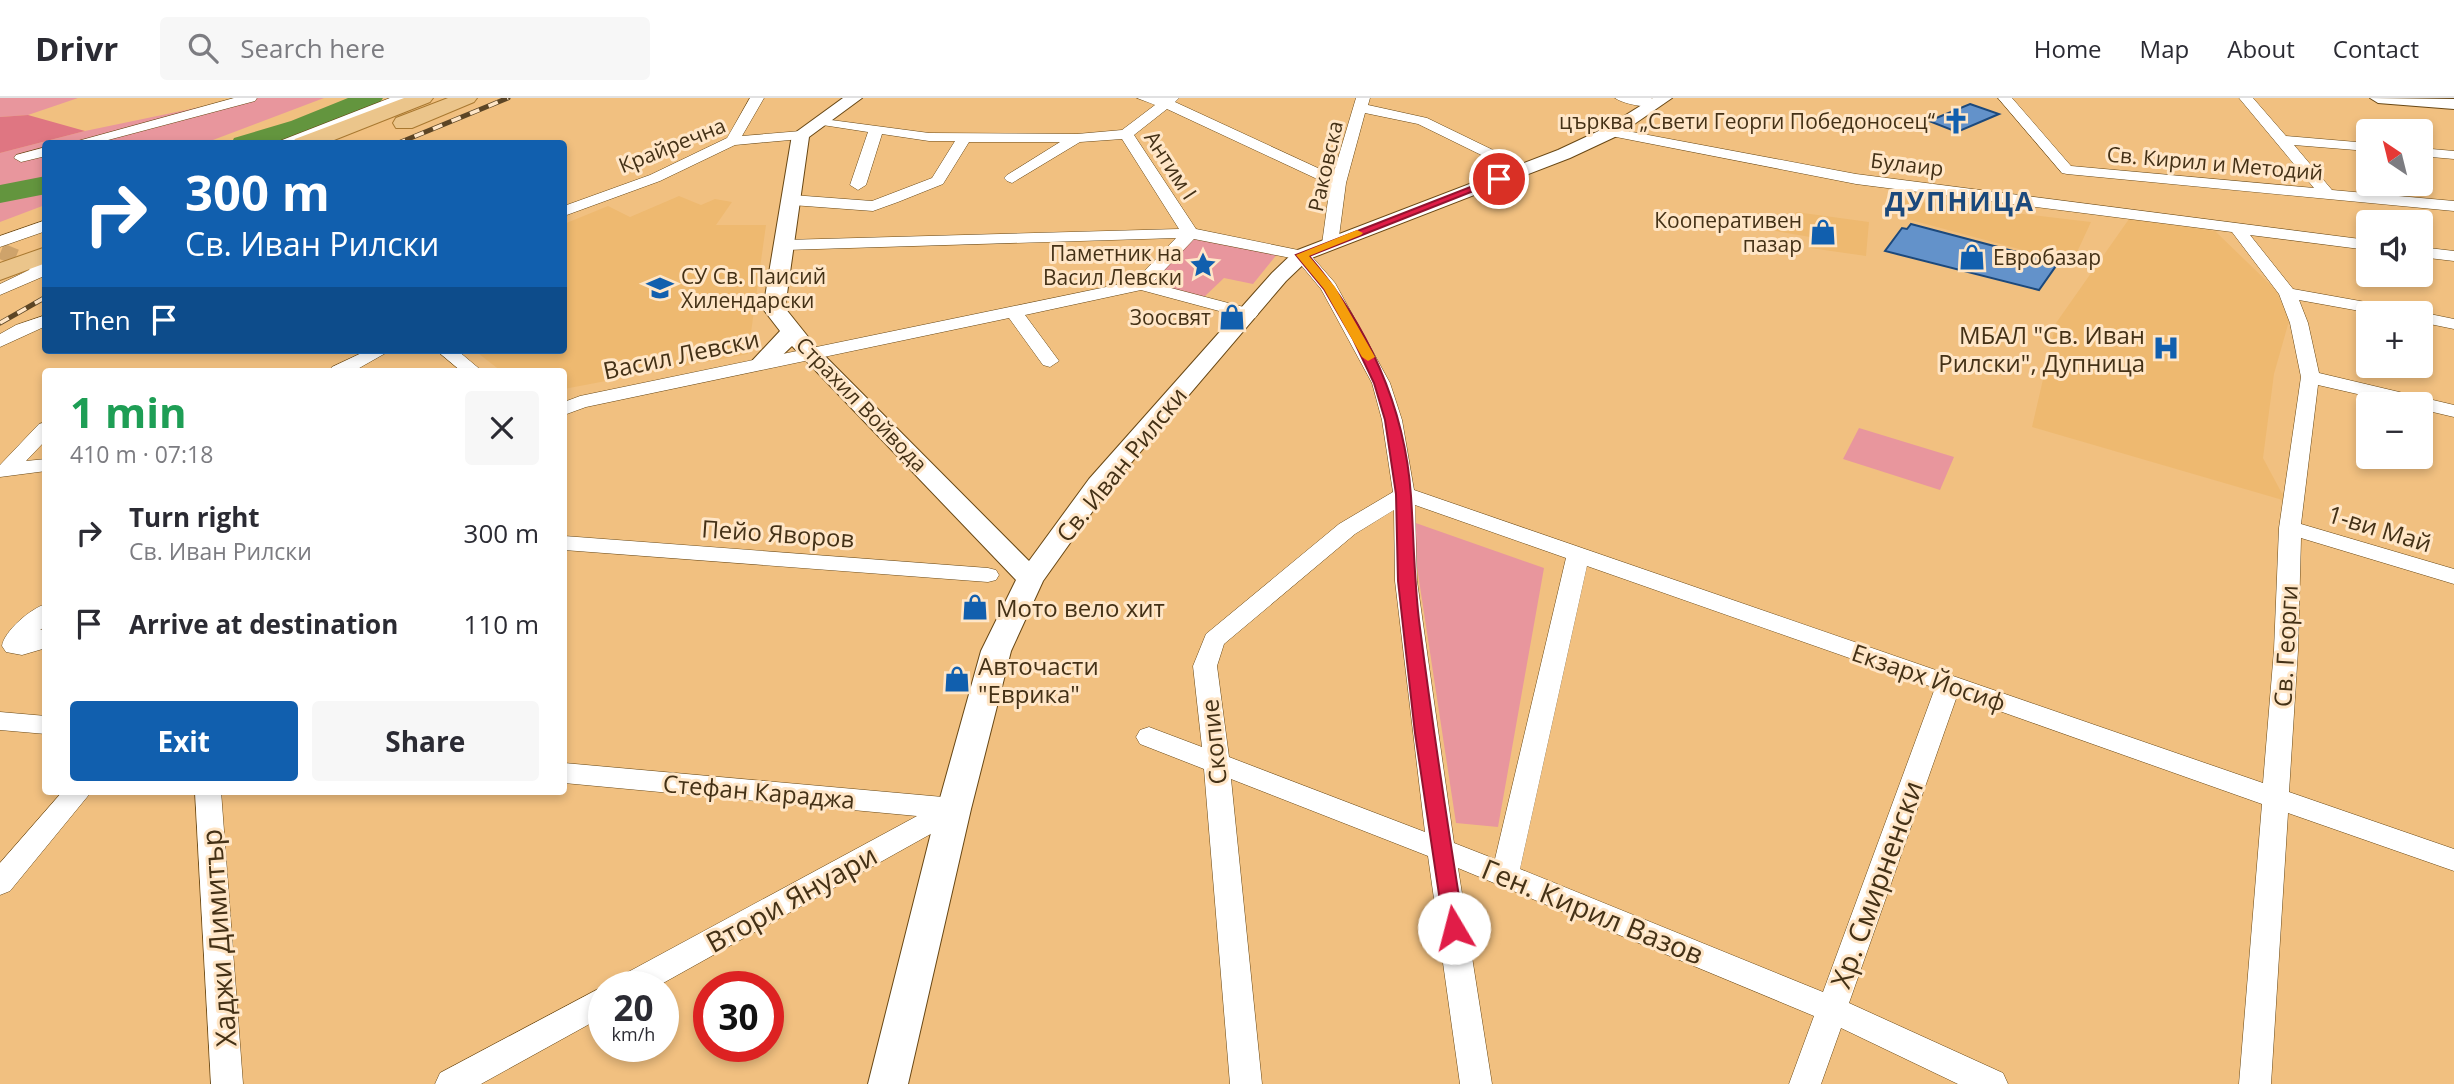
<!DOCTYPE html>
<html lang="en">
<head>
<meta charset="utf-8">
<style>
  :root { --surface:#fff; --page:#f7f7f7; --text:#2b2b33; --muted:#7c7c81; --line:#e1e1e2; --accent:#115fae }
  body { margin:0; font-family:"Open Sans",sans-serif; background:var(--page); color:var(--text); height:100vh; display:flex; flex-direction:column; font-size:26px; white-space:nowrap }
  * { box-sizing:border-box; margin:0 }
  p { font-size:23px; color:var(--muted) }
  .icon { flex:none; width:38px; height:38px; fill:none; stroke:currentColor; stroke-width:2; stroke-linecap:round; stroke-linejoin:round }
  .map { position:relative; flex:1; overflow:hidden }
  .details { position:absolute; left:42px; top:270px; width:525px; height:427px; display:flex; flex-direction:column; background:var(--surface); border-radius:7px; box-shadow:0 4px 10px #0003 }
  .details>* { flex:none }
  .banner { position:absolute; left:42px; top:42px; width:525px; height:214px; border-radius:7px; box-shadow:0 4px 10px #0003; background:#115fae; color:#fff; overflow:hidden }
  .needle { width:46px; rotate:325deg }
  .tools { position:absolute; left:2356px; top:21px; display:grid; gap:14px }
  .tools a { display:grid; place-items:center; width:77px; height:77px; border-radius:7px; background:var(--surface); box-shadow:0 4px 10px #0003; font-size:35px }
  .speed { position:absolute; left:588px; top:873px; display:flex; gap:14px; font-size:35px; font-weight:700; text-align:center }
  .speed>* { display:grid; place-content:center; width:91px; height:91px; border-radius:50%; background:var(--surface); box-shadow:0 4px 10px #0003; line-height:1 }
  .speed small { font-size:18px; font-weight:400 }
  .speed .limit { border:10px solid #d22; background:#fff; color:#111 }
  .pin { position:absolute; display:grid; place-items:center; width:60px; height:60px; color:#fff; margin:-30px; border:4px solid #fff; border-radius:50%; box-shadow:0 2px 7px #0007 }
  .me { position:absolute; width:77px; margin:-38px; rotate:352deg; stroke-linejoin:round; filter:drop-shadow(0 0 5px #0008) }
  .turn { display:flex; align-items:center; gap:24px; height:147px; padding:0 28px; font-size:32px }
  .turn .icon { width:91px; height:91px; stroke-width:2.5 }
  .turn b { display:block; font-size:49px; line-height:60px }
  .then { display:flex; align-items:center; height:66px; padding:0 28px; background:#0003; gap:14px; font-size:26px }
  .round { display:grid; place-items:center; flex:none; width:74px; height:74px; border-radius:7px; background:var(--page) }
  .head { display:flex; align-items:center; justify-content:space-between; height:119px; padding:0 28px }
  h1 { font-size:42px; font-weight:700; line-height:52px; color:#1e9e55 }
  .cta { display:flex; gap:14px; margin-top:auto; padding:14px 28px }
  .cta a { flex:1; height:80px; border-radius:7px; background:var(--accent); color:#fff; font-size:28px; font-weight:700; line-height:80px; text-align:center }
  .cta a+a { background:var(--page); color:var(--text) }
  ul { padding:0; list-style:none }
  li { display:flex; align-items:center; gap:21px; height:91px; padding:0 28px }
  li div { flex:1 }
  li b { display:block; font-size:26px }
  li em { font-style:normal }
  header { display:flex; align-items:center; gap:42px; box-sizing:border-box; height:98px; padding:0 35px; background:var(--surface); border-bottom:2px solid var(--line) }
  header strong { font-size:33px }
  nav { display:flex; gap:38px; margin-inline-start:auto; font-size:24px }
  .search { width:490px; height:63px; background:var(--page); display:flex; align-items:center; gap:18px; box-sizing:border-box; padding:0 24px; border-radius:7px; color:var(--muted); font-size:26px }
  .map>svg:first-child { display:block }
</style>
</head>
<body>
<header>
<strong>Drivr</strong>
<div class="search"><svg class="icon" aria-label="search" viewBox="0 0 24 24"><circle cx="10" cy="10" r="6"/><path d="M15 15l6 6"/></svg>Search here</div>
<nav><a>Home</a><a>Map</a><a>About</a><a>Contact</a></nav>
</header>
<div class="map">
<svg width="2454" height="986" viewBox="0 0 2454 986">
  <rect width="100%" height="100%" fill="#f1c080"/>
  <!-- built -->
  <path fill="#eeb970" d="M679 98 701 107 715 101 732 104 716 127H766L748 256 564 291V273H501L474 252H564V126L608 108 630 119Z
    M1902 102H1903L2091 124 2072 165 1903 120Z
    M1796 114 1869 124 1866 158 1810 150V139L1746 128 1749 118 1792 124Z
    M2129 121 2215 133 2276 192 2289 223 2274 276 2263 360 2286 403 2032 329 2056 225Z"/>
  <!-- green -->
  <path fill="#e8969d" d="M0 0H78L28 17 0 19Z
    M244 0H324L205 45 46 46 45 107 0 124V55L85 33Z
    M1192 139 1278 155 1253 186 1224 180 1203 200 1144 186Z
    M1859 330 1954 359 1940 392 1843 361Z
    M1410 423 1544 470 1498 729 1456 725Z"/>
  <!-- forest -->
  <path fill="#df7682" d="M28 17 85 33 0 55V19Z"/>
  <g fill="none" stroke-linecap="round" stroke-linejoin="round">
    <!-- river -->
    <path fill="#63953e" fill-rule="evenodd" d="M348 0H383L379 6 311 35 275 46H231L234 40 291 23Z
      M46 78V96L0 105V87Z"/>
  </g>
  <!-- building -->
  <path fill="#6392ca" stroke="#1c497c" stroke-width="2" d="M1970 6 1999 16 1957 34 1929 23Z
    M1911 126 2058 165 2039 192 1885 153 1902 130 1907 131Z"/>
  <g fill="none" stroke-linecap="round" stroke-linejoin="round">
    <!-- minor-tunnel -->
    <path stroke="#cea36b" stroke-width="16" stroke-dasharray="16 8" stroke-linecap="butt" d="M1 153 39 169"/>
    <!-- minor casing -->
    <g stroke="#684714" stroke-width="1">
      <path id="minor" d="M234 0H257L255 3 93 46H67Z
        M390 0H410L294 46H272Z
        M750 0H764L742 38 801 33 808 37 801 41 735 47 660 83 564 118V108L650 77 727 40Z
        M1137 0H1179L1175 4 1333 77 1356 0H1370L1368 7 1427 20 1528 69 1530 72 1528 75H1518L1418 26 1365 15 1346 85 1338 146 1330 151 1322 146 1330 87 1167 11 1134 37 1196 131 1308 154 1335 185 1390 285 1402 322 1414 392 2263 685 2274 552 2279 430 2301 279 2290 225 2279 196 2232 134 1856 86 1611 38 1604 34 1611 30 1856 76 2368 142V152L2250 137 2293 191 2399 210 2408 215H2371L2299 202 2308 225 2319 275 2454 307V319L2420 311V306H2401L2318 287 2301 426 2454 471V486L2301 440 2298 552 2289 694 2454 751V773L2288 715 2271 986H2239L2262 706 1957 598 1849 905 2003 975 2008 986H1958L1841 930 1821 986H1789L1814 918 1458 770 1492 986H1460L1428 758 1231 681 1262 986H1230L1204 671 1140 646 1136 639 1140 632 1149 629 1202 649 1193 568 1206 536 1339 426 1393 394 1382 322 1372 285 1321 191 1296 161 1194 141 1152 185 1255 212 1258 216 1255 220 1249 221 1141 192 1025 217 1059 263 1050 269 1043 267 1009 220 586 309 564 317V304L580 298 1135 183 1176 140 785 152 777 147 785 142 1179 131 1122 41 1080 44 1012 85 1007 83 1004 80 1007 77 1060 44H969L943 86 898 104 873 113 792 107 784 102 792 97 872 103 932 80 955 43H929L882 36 866 87 858 92 850 87 868 34 816 26V20L929 35 1077 36 1122 32 1155 7ZM1415 407 1566 460 1495 761 1454 745 1417 483ZM1394 412 1395 483 1425 734 1229 659 1217 568 1224 546 1355 436ZM1587 468 1935 590 1823 894 1520 771Z
        M1615 0H1651L1664 5C1654 12 1625 7 1615 0Z
        M1998 0H2012L2071 68 2314 90 2239 0H2253L2286 38 2368 45V53L2294 47 2332 92 2454 103V113L2067 76 2062 75Z
        M46 49V58L21 64 14 60 16 57Z
        M2420 50 2454 53V61L2420 58Z
        M46 122V133L0 149V138Z
        M2420 149 2454 153V163L2420 159Z
        M39 164 46 166 42 179 0 197V186L29 172 33 165Z
        M2420 214 2454 221V231L2420 224V215H2414Z
        M46 217V228L0 249V236L16 227Z
        M368 252H391L354 273H330L332 269Z
        M436 252H457L482 273H461Z
        M46 324V342L26 363 46 361V373L0 379V367L39 326Z
        M564 438 988 470 996 472 999 477 996 482 988 484 564 452Z
        M46 506V528L40 532 46 531V550L22 557 6 554 2 548C4 533 31 510 46 506Z
        M0 614 46 618V636L0 632Z
        M564 665 954 700 963 704 967 711 963 718 656 889H613L617 880 917 718 564 685Z
        M63 693H92L10 793 0 797V765Z
        M195 693H221L243 986H211Z
        M604 888V918L481 986H435L440 975Z"/>
    </g>
    <!-- tertiary casing -->
    <g stroke="#684714" stroke-width="2">
      <path id="tertiary" d="M843 0H862L809 39 785 210 817 250 1029 463 1089 381 1272 175 1295 153 1558 52 1605 30 1653 0H1672L1617 38 1570 60 1309 161 1286 183 1107 393 1043 483 1011 553 971 711 908 986H868L937 711 981 553 1016 482 792 248 769 270H753L750 265 780 233 763 211 792 37Z
        M2370 0 2454 1V11L2378 5Z"/>
    </g>
    <!-- primary casing -->
    <g stroke="#a87830" stroke-width="2">
      <path id="primary" d="M404 0H433L430 4 324 46H292L295 41Z
        M448 0H477L474 4 412 30H396L393 25 396 20Z
        M46 149V165L0 182V165Z"/>
    </g>
    <!-- minor -->
    <use href="#minor" fill="#fff" fill-rule="evenodd"/>
    <!-- tertiary -->
    <use href="#tertiary" fill="#fff" fill-rule="evenodd"/>
    <!-- primary -->
    <use href="#primary" fill="#ebc58b" fill-rule="evenodd"/>
    <!-- rail casing -->
    <g stroke="#5c4525" stroke-width="5">
      <path id="rail" d="M396 46 508 0
        M0 225 46 199"/>
    </g>
    <!-- rail -->
    <use href="#rail" stroke="#ffe6c7" stroke-width="3.5" stroke-dasharray="10" stroke-linecap="butt"/>
  </g>
  <!-- route -->
  <path fill="#e11d48" stroke="#92132f" stroke-width="2" d="M1496 79 1504 81 1309 158C1367 226 1405 308 1411 398 1414 442 1414 486 1420 530 1433 631 1448 730 1464 830L1461 836 1454 839 1447 836 1444 830 1415 635 1398 483 1396 396 1385 322 1374 285 1353 241 1324 191 1296 157Z"/>
  <!-- slow -->
  <path fill="#f59e0b" d="M1357 132 1363 135 1361 137 1309 158 1335 189 1375 259 1368 263 1362 259 1324 191 1296 157Z"/>
  <!-- icons -->
  <defs>
    <g id="church-bare" transform="scale(2.1)"><path d="M-1.2-6h2.4v3.5h3.3v2.4h-3.3V6h-2.4V-.1h-3.3v-2.4h3.3Z" fill="#115fae" stroke="#ffe6c7" stroke-width="2.5" paint-order="stroke"/></g>
    <g id="shop-bare" transform="scale(2.1)"><path d="M-5-2.5h2.3a2.7 3.5 0 0 1 5.4 0H5L5.5 6h-11ZM-1.5-2.5h3a1.5 2.3 0 0 0-3 0Z" fill="#115fae" stroke="#ffe6c7" stroke-width="2.5" paint-order="stroke"/></g>
    <g id="sight-bare" transform="scale(2.1)"><path d="M0-6L1.8-2.2L6-1.7L2.9 1.2L3.7 5.4L0 3.3L-3.7 5.4L-2.9 1.2L-6-1.7L-1.8-2.2Z" fill="#115fae" stroke="#ffe6c7" stroke-width="2.5" paint-order="stroke"/></g>
    <g id="school-bare" transform="scale(2.1)"><path d="M0-5L7-2L0 1L-7-2ZM-4 1L0 2.5L4 1V4Q0 6-4 4Z" fill="#115fae" stroke="#ffe6c7" stroke-width="2.5" paint-order="stroke"/></g>
    <g id="hospital-bare" transform="scale(2.1)"><path d="M-5-5h3v3.5h4V-5h3V5h-3V1.5h-4V5h-3Z" fill="#115fae" stroke="#ffe6c7" stroke-width="2.5" paint-order="stroke"/></g>
  </defs>
  <g fill-rule="evenodd">
    <use href="#church-bare" x="1956" y="23"/>
    <use href="#shop-bare" x="1823" y="134"/>
    <use href="#shop-bare" x="1972" y="159"/>
    <use href="#sight-bare" x="1203" y="167"/>
    <use href="#school-bare" x="660" y="190"/>
    <use href="#shop-bare" x="1232" y="219"/>
    <use href="#hospital-bare" x="2166" y="250"/>
    <use href="#shop-bare" x="975" y="509"/>
    <use href="#shop-bare" x="957" y="581"/>
  </g>
  <g text-anchor="middle" dominant-baseline="central" stroke-width="6" stroke-linejoin="round" paint-order="stroke">
    <!-- far-poi labels -->
    <g font-size="21" fill="#443116" stroke="#ffe6c7" text-anchor="end">
      <text x="1935" y="23">църква „Свети Георги Победоносец“</text>
      <text x="1802" y="122">Кооперативен<tspan x="1802" dy="24">пазар</tspan></text>
      <text x="1182" y="155">Паметник на<tspan x="1182" dy="24">Васил Левски</tspan></text>
      <text x="1993" y="159" text-anchor="start">Евробазар</text>
      <text x="681" y="178" text-anchor="start">СУ Св. Паисий<tspan x="681" dy="24">Хилендарски</tspan></text>
      <text x="1211" y="219">Зоосвят</text>
    </g>
    <!-- far-street labels -->
    <g font-size="21" fill="#443116" stroke="#ffe6c7">
      <text transform="translate(672 47) rotate(-22)">Крайречна</text>
      <text transform="translate(2215 65) rotate(5)">Св. Кирил и Методий</text>
      <text transform="translate(1907 66) rotate(7)">Булаир</text>
      <text transform="translate(1171 67) rotate(57)">Антим I</text>
      <text transform="translate(1325 68) rotate(-77)">Раковска</text>
      <text transform="translate(862 306) rotate(46)">Страхил Войвода</text>
    </g>
    <!-- poi labels -->
    <g font-size="24" fill="#443116" stroke="#ffe6c7" text-anchor="start">
      <text x="2145" y="236" text-anchor="end">МБАЛ "Св. Иван<tspan x="2145" dy="28">Рилски", Дупница</tspan></text>
      <text x="996" y="509">Мото вело хит</text>
      <text x="978" y="567">Авточасти<tspan x="978" dy="28">"Еврика"</tspan></text>
    </g>
    <!-- street labels -->
    <g font-size="24" fill="#443116" stroke="#ffe6c7">
      <text transform="translate(681 256) rotate(-12)">Васил Левски</text>
      <text transform="translate(1121 366) rotate(-51)">Св. Иван Рилски</text>
      <text transform="translate(2380 430) rotate(17)">1-ви Май</text>
      <text transform="translate(778 435) rotate(4)">Пейо Яворов</text>
      <text transform="translate(2285 548) rotate(-87)">Св. Георги</text>
      <text transform="translate(1929 579) rotate(19)">Екзарх Йосиф</text>
      <text transform="translate(1213 644) rotate(-96)">Скопие</text>
      <text transform="translate(759 693) rotate(5)">Стефан Караджа</text>
    </g>
    <!-- far-district labels -->
    <g font-size="26" font-weight="bold" letter-spacing="2" fill="#1b497c" stroke="#ffe6c7">
      <text x="1960" y="103">ДУПНИЦА</text>
    </g>
    <!-- near-street labels -->
    <g font-size="28" fill="#443116" stroke="#ffe6c7">
      <text transform="translate(1876 786) rotate(-70)">Хр. Смирненски</text>
      <text transform="translate(791 800) rotate(-29)">Втори Януари</text>
      <text transform="translate(1593 813) rotate(22)">Ген. Кирил Вазов</text>
      <text transform="translate(218 840) rotate(-94)">Хаджи Димитър</text>
    </g>
  </g>
</svg>
<div class="tools">
<a><svg class="needle" viewBox="-14 -14 28 28"><path d="M0-13l5 13h-10z" fill="#e53935"/><path d="M0 13l5-13h-10z" fill="#7c7c81"/></svg></a>
<a><svg class="icon" aria-label="sound" viewBox="0 0 24 24"><path d="M4 9h4l5-4v14l-5-4H4zM17 9q2 3 0 6"/></svg></a>
<a>+</a>
<a>−</a>
</div>
<div class="speed"><div>20<small>km/h</small></div><div class="limit">30</div></div>
<div class="pin" style="left:1499px;top:81px;background:#d93025"><svg class="icon" aria-label="arrive" viewBox="0 0 24 24"><path d="M6 21V4h12l-3 4 3 4H6"/></svg></div>
<svg class="me" style="left:1454px;top:830px" viewBox="-20 -20 40 40"><circle r="19" fill="#fff"/><path d="M0-13L10 11 0 6-10 11z" fill="#e11d48"/></svg>
<div class="banner">
<div class="turn"><svg class="icon" aria-label="right" viewBox="0 0 24 24"><path d="M7 20v-9h11M14 6l5 5-5 5"/></svg><div><b>300 m</b>Св. Иван Рилски</div></div>
<div class="then">Then<svg class="icon" aria-label="arrive" viewBox="0 0 24 24"><path d="M6 21V4h12l-3 4 3 4H6"/></svg></div>
</div>
<section class="details">
<div class="head"><div><h1>1 min</h1><p>410 m · 07:18</p></div><a class="round"><svg class="icon" aria-label="close" viewBox="0 0 24 24"><path d="M6 6l12 12M18 6L6 18"/></svg></a></div>
<ul>
<li><svg class="icon" aria-label="right" viewBox="0 0 24 24"><path d="M7 20v-9h11M14 6l5 5-5 5"/></svg><div><b>Turn right</b><p>Св. Иван Рилски</p></div><em>300 m</em></li>
<li><svg class="icon" aria-label="arrive" viewBox="0 0 24 24"><path d="M6 21V4h12l-3 4 3 4H6"/></svg><div><b>Arrive at destination</b></div><em>110 m</em></li>
</ul>
<div class="cta"><a>Exit</a><a>Share</a></div>
</section>
</div>
</body>
</html>
